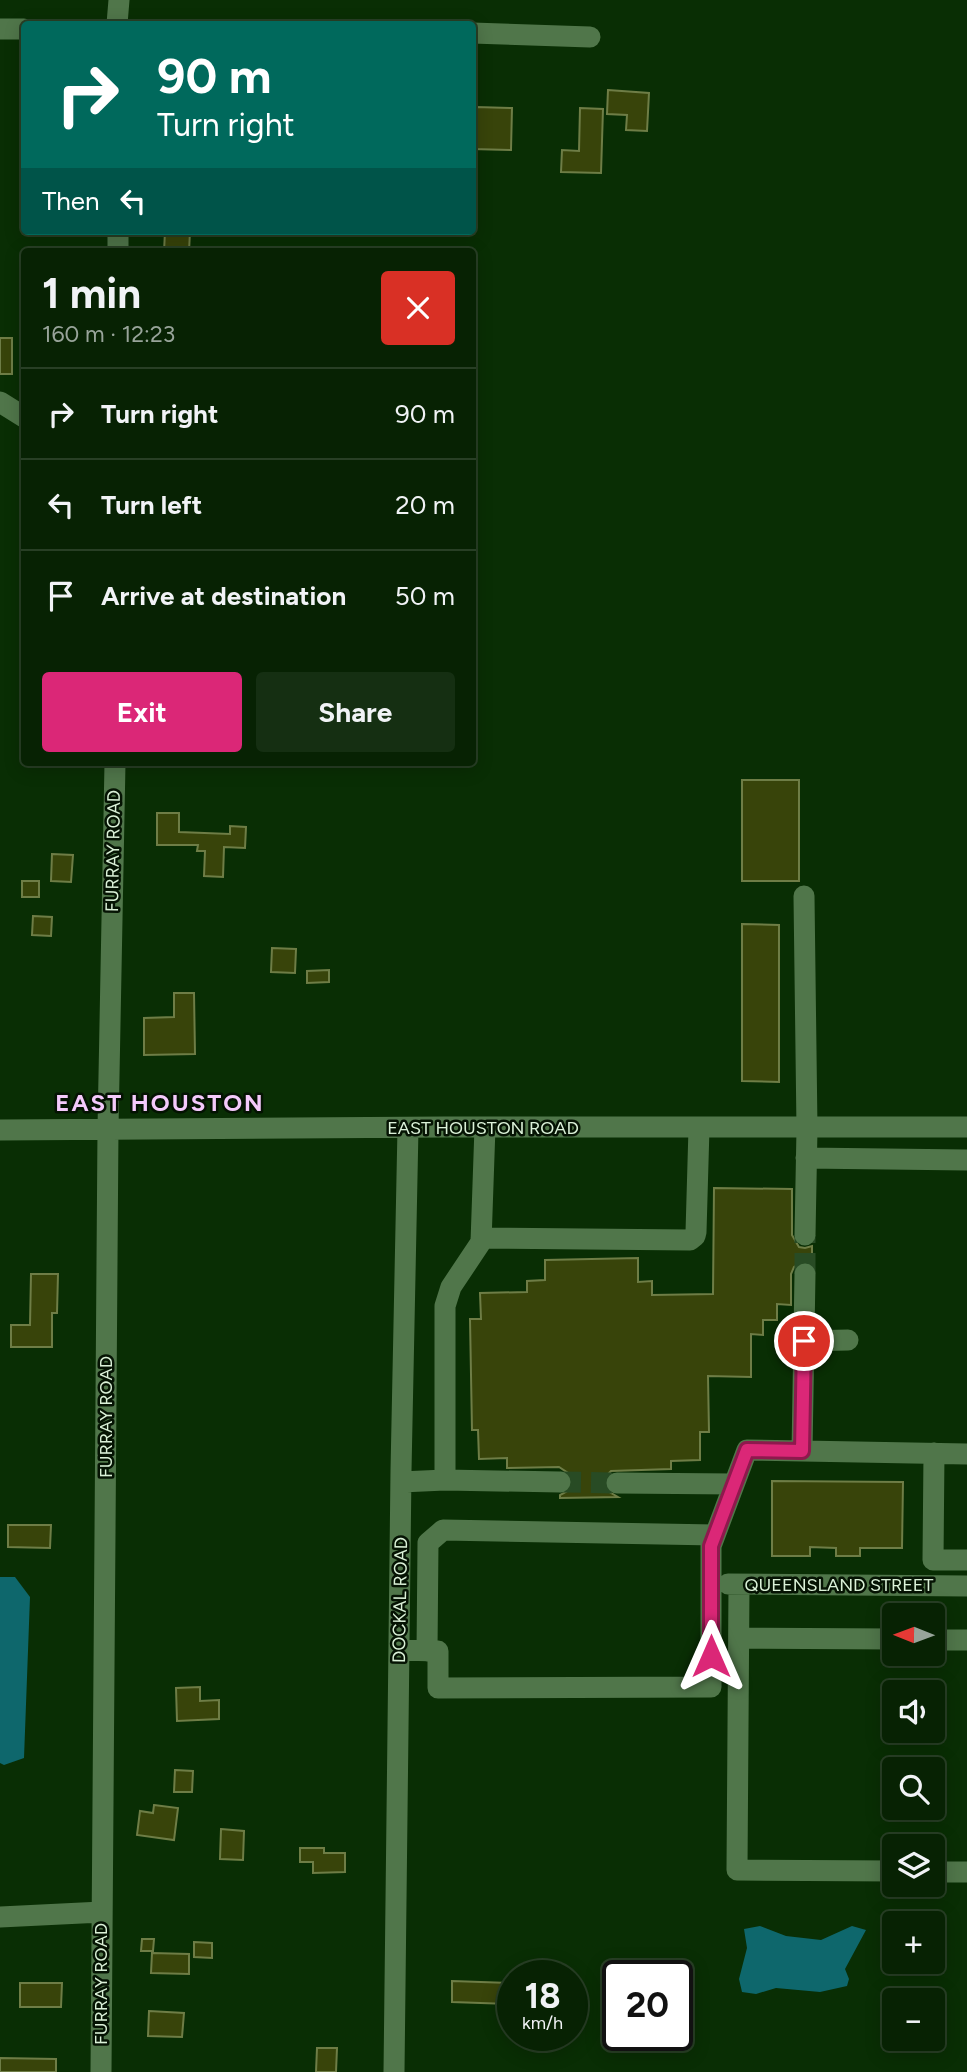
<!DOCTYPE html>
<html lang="en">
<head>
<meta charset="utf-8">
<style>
  :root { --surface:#072203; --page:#152f12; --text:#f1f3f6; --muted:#98a49a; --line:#283f25; --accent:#db2777 }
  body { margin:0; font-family:Figtree,sans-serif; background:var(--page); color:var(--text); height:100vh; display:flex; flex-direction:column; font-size:26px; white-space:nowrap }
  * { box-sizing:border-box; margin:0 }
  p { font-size:23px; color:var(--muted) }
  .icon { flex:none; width:38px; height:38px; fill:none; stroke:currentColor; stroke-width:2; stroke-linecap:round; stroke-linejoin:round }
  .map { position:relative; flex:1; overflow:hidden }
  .drawer { position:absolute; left:21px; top:248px; width:455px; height:518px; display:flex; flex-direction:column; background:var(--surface); border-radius:7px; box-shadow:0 4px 18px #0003,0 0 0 2px var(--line) }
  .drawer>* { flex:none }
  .top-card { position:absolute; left:21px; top:21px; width:455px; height:214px; border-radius:7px; box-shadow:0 4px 18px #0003,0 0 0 2px var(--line); background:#00695c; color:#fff; overflow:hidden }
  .needle { width:46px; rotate:271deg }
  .fabs { position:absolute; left:882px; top:1603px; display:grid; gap:14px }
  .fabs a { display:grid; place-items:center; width:63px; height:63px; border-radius:7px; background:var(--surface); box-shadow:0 4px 18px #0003,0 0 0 2px var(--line); font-size:35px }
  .speed { position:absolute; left:497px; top:1960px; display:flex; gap:14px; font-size:35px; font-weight:700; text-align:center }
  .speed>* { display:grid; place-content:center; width:91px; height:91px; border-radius:50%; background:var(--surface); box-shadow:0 4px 18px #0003,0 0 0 2px var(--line); line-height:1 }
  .speed small { font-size:18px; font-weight:400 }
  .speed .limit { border:4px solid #111; border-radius:10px; background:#fff; color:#111 }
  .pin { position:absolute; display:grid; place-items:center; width:60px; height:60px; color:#fff; margin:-30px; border:4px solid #fff; border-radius:50%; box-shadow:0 2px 7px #0007 }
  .me { position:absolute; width:77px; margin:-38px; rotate:0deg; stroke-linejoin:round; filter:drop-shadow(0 0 5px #0008) }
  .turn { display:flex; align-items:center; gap:24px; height:147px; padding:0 21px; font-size:32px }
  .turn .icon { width:91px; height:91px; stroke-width:2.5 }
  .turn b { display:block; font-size:49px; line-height:60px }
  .then { display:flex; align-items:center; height:66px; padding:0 21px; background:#0003; gap:14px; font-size:26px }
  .round { display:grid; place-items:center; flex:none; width:74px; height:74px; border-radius:7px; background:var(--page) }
  .summary { display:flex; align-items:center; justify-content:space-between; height:119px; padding:0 21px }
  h1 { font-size:42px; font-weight:700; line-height:52px }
  .action { display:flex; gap:14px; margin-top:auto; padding:14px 21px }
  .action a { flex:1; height:80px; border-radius:7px; background:var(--accent); color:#fff; font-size:28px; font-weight:700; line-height:80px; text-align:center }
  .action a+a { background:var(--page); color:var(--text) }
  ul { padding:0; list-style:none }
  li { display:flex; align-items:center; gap:21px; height:91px; padding:0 21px; border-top:2px solid var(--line) }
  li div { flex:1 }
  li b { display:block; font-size:26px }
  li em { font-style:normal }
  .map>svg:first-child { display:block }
</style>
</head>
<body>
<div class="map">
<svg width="967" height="2072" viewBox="0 0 967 2072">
  <rect width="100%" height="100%" fill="#092e04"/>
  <!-- water -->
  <path fill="#0e676c" d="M0 1577H15L30 1597 24 1758 4 1765 0 1763Z
    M760 1926 786 1936 821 1940 852 1926 866 1930 845 1969 849 1979 847 1986 820 1992 776 1988 756 1994 742 1992 739 1979 747 1948 744 1929Z"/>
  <!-- building -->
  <path fill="#38440a" stroke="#6e7d46" stroke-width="2" d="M608 90 649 93 647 131 626 130 627 115 607 114Z
    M476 107 512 108 511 150 472 149V113H475Z
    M580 108 603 109 601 173 561 172 562 150 579 151Z
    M165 231H190L189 252H164Z
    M0 338H12V374H0Z
    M742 780H799V881H742Z
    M157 813H179V832L230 834V826L246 827 245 848 224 847 223 877 204 876 205 851H197L198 845H157Z
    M52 854 73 855 71 882 51 881Z
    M22 881H39V897H22Z
    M33 916 52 917 51 936 32 935Z
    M742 924 779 925V1082L742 1081Z
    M272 948 296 949 295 973 271 972Z
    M329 970V982L307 983V971Z
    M174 993H194L195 1054 144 1055V1018L174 1017Z
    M714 1188 792 1189V1235L799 1247 805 1248 812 1246V1263L805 1261 794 1267 791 1274V1305L777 1304V1320H763V1335L751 1334V1377L708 1376 709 1432H700V1460L671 1461V1469L611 1471 606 1476 604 1484 606 1490 618 1497 560 1498V1495L571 1489 573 1482 571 1475 559 1467 507 1468V1458L479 1459 478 1430H472L470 1319H481L480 1293 527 1292V1281L545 1280V1260L638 1258V1282L652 1281V1295L713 1294Z
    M31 1274H58L57 1313H52V1347H11V1325H30Z
    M772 1481 903 1482 902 1548H860V1556H836V1548L810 1547V1556H772Z
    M8 1525H51L50 1548 8 1547Z
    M200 1687V1701L219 1700V1719L177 1721 176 1688Z
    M175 1770 193 1771 192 1792H174Z
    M154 1805 178 1808 174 1840 137 1835 140 1811 153 1813Z
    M221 1829 244 1831 243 1860 220 1859Z
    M300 1848H324V1853H345V1872L313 1873V1862H300Z
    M142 1939H154L153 1951H141Z
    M194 1942 212 1943V1958L194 1957Z
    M152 1953 189 1954V1974L151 1973Z
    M452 1981 510 1983 509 2004 452 2002Z
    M20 1983H62L61 2007H20Z
    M149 2011 184 2013 182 2037 148 2036Z
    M317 2048H337L336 2072H316Z
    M0 2058 56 2059V2072H0Z"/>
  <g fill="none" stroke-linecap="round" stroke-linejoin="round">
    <!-- minor-tunnel -->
    <path stroke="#284b24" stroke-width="21" stroke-dasharray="21 10" stroke-linecap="butt" d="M805 1274V1235
      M560 1482 617 1483"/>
    <!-- minor -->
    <path stroke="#50764a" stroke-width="21" d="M117 24 119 0
      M0 29H24
      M472 33 590 37
      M118 231V252
      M0 402 24 417
      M804 896 807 1129 805 1235
      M0 1130 444 1127H967
      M806 1158 967 1160
      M481 1238 690 1240 695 1236 696 1232 699 1128
      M804 1341 848 1340
      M802 1451 805 1274
      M934 1453 933 1560H967
      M445 1480 560 1482
      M401 1482 445 1480V1306L451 1287 481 1242 485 1127
      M617 1483 734 1484
      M728 1584 967 1586
      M739 1585 737 1870 894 1871
      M740 1638 894 1639
      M933 1640H967
      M399 1650 438 1651V1688L711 1687V1546L747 1450 967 1454
      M427 1651 428 1543 443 1530 715 1535
      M933 1872H967
      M0 1917 102 1912
      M101 2072 108 1128 115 763
      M394 2072 401 1471 408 1128"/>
  </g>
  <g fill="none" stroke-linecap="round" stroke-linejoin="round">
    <!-- route casing -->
    <g stroke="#8e194d" stroke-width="18">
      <path id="route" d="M711 1656V1546L747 1450 802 1451 804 1341"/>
    </g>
    <!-- route -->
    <use href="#route" stroke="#db2777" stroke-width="12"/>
  </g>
  <g text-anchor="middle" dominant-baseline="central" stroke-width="5" stroke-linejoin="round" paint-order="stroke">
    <!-- street labels -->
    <g font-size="18" fill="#dbf1d8" stroke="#051303">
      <text transform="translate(113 851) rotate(-89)">FURRAY ROAD</text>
      <text x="483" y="1128">EAST HOUSTON ROAD</text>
      <text transform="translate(106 1417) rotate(-90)">FURRAY ROAD</text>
      <text x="839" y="1585">QUEENSLAND STREET</text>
      <text transform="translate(400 1600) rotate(-89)">DOCKAL ROAD</text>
      <text transform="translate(101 1984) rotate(-90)">FURRAY ROAD</text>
    </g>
    <!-- district labels -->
    <g font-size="24" font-weight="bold" letter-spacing="2" fill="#f4cafb" stroke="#051303">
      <text x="160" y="1102">EAST HOUSTON</text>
    </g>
  </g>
</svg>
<div class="fabs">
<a><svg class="needle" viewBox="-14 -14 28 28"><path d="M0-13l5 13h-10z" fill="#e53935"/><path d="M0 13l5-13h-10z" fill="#98a49a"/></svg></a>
<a><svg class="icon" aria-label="sound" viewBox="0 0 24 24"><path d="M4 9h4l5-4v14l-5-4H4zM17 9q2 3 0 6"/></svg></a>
<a><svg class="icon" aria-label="search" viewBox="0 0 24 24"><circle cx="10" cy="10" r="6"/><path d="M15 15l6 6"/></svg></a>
<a><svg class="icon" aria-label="layers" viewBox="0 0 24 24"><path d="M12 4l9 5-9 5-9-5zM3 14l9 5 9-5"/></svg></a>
<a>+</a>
<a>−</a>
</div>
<div class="speed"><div>18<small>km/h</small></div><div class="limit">20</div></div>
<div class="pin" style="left:804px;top:1341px;background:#d93025"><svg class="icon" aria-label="arrive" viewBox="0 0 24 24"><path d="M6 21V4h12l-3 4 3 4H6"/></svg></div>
<svg class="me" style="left:711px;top:1656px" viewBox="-20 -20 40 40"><path d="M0-17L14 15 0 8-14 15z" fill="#db2777" stroke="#fff" stroke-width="4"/></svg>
<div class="top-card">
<div class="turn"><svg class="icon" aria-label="right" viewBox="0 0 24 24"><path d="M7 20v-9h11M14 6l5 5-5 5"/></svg><div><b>90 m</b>Turn right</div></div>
<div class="then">Then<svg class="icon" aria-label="left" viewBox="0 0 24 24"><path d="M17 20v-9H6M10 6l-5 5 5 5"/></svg></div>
</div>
<section class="drawer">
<div class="summary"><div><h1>1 min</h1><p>160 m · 12:23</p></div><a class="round" style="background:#d93025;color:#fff"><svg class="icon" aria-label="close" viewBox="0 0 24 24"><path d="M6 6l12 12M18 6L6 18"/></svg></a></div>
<ul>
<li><svg class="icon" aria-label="right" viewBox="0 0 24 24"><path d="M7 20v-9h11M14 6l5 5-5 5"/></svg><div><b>Turn right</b></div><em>90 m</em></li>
<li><svg class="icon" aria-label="left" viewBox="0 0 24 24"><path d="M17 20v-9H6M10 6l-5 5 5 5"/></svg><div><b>Turn left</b></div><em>20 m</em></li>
<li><svg class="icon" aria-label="arrive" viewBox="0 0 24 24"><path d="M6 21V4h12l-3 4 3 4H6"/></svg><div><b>Arrive at destination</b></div><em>50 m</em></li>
</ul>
<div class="action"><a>Exit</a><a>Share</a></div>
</section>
</div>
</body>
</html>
